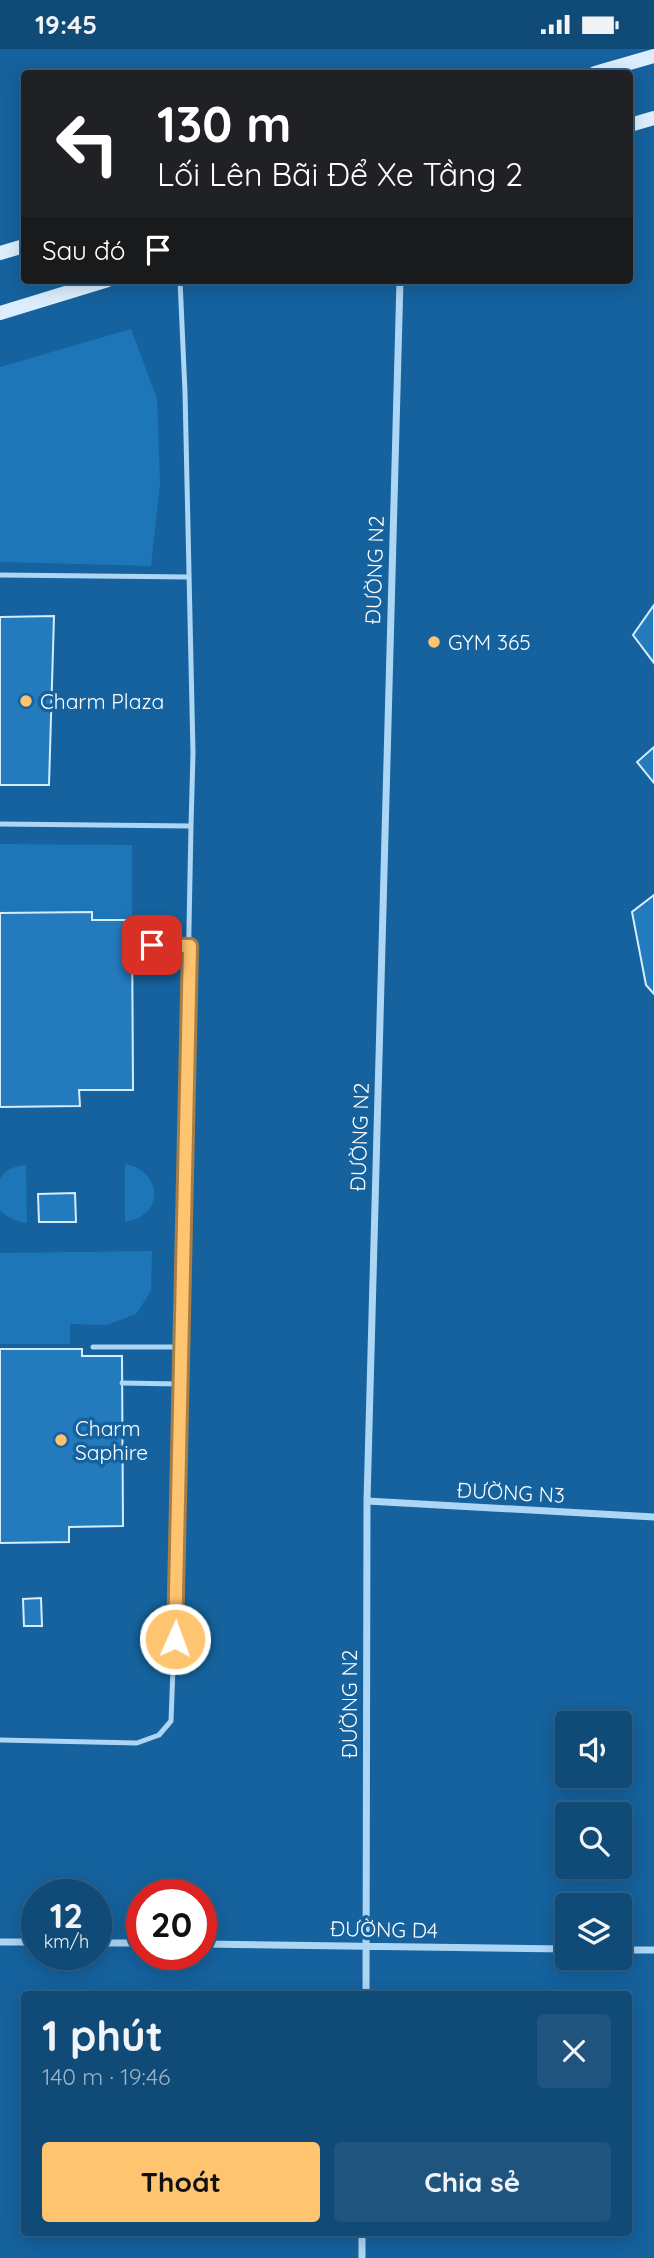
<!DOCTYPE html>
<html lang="vi">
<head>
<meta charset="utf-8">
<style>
  :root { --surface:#104a76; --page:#1e547e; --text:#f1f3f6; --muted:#9cb3c5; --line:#306288; --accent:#ffc46f }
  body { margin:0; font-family:Quicksand,sans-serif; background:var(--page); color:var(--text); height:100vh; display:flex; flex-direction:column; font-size:26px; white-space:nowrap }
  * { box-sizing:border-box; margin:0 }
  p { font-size:23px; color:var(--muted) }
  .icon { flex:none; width:38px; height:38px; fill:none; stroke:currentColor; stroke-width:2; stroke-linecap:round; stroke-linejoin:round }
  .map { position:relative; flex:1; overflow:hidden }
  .panel { position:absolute; left:21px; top:1942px; width:611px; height:245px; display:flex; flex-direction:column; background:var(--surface); border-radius:7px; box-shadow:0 4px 18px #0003,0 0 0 2px var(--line) }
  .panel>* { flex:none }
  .top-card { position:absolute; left:21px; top:21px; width:612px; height:214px; border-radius:7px; box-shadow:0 4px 18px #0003,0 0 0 2px var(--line); background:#202124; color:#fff; overflow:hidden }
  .tools { position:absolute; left:555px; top:1662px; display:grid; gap:14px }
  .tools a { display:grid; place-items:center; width:77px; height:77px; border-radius:7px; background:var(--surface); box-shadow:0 4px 18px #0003,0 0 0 2px var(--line); font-size:35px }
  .speed { position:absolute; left:21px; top:1830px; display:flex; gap:14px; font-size:35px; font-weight:700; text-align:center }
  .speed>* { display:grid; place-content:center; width:91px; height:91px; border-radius:50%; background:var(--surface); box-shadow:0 4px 18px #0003,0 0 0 2px var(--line); line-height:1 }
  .speed small { font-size:18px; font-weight:400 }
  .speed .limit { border:10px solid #d22; background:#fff; color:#111 }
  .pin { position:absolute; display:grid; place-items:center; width:60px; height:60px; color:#fff; margin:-30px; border-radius:14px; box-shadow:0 4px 10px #0006 }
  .me { position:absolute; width:77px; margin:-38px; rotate:2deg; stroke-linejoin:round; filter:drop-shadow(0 0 5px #0008) }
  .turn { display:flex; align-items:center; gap:24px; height:147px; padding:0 21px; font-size:32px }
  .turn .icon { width:91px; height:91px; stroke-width:2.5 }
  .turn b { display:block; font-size:49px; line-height:60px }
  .then { display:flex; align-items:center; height:66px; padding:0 21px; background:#0003; gap:14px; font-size:26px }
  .round { display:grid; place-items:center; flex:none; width:74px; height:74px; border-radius:7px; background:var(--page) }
  .headline { display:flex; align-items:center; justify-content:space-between; height:119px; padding:0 21px }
  h1 { font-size:42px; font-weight:700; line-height:52px }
  .button { display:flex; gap:14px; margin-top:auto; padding:14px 21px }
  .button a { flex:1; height:80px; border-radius:7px; background:var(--accent); color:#111; font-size:28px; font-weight:700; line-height:80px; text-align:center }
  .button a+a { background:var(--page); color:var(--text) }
  .status { display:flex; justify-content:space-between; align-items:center; height:49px; padding:0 35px; background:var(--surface); direction:ltr }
  .status svg { height:19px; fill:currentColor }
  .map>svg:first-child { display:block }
</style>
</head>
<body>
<div class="status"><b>19:45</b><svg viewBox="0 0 49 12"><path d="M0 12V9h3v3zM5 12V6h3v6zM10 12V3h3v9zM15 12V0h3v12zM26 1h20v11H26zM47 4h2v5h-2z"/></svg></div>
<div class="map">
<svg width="654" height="2209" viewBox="0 0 654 2209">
  <rect width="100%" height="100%" fill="#15629e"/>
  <!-- green -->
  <path fill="#1d76b8" d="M131 280 157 350 160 435 151 517 0 513V318Z
    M0 795 132 796V871H92L91 863 0 864Z
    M125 1115C163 1122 165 1167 125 1173Z
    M26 1116 27 1174C15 1172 8 1169 0 1161V1130C5 1120 15 1117 26 1116Z
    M152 1202 151 1242 136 1265 107 1276 70 1275V1295H0V1204Z"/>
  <!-- building -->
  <path fill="#237bbd" stroke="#d5ecfd" stroke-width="2" d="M654 556V614L633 586Z
    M54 567 49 736H0V568Z
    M654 698V734L637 713Z
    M654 846V945L646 936 632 863Z
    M92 863V871H132L133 1041H79L80 1057 0 1058V864Z
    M75 1144 76 1173H39L38 1145Z
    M0 1300H82V1307H122L123 1477 69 1478V1493L0 1494Z
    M41 1549 42 1577H24L23 1550Z"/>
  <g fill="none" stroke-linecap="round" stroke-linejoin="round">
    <!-- service -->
    <path stroke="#add5f4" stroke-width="5" d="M0 526 189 528
      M0 775 191 777 193 704 185 343 180 231
      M132 895 190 897
      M93 1298H181
      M122 1334 180 1335
      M0 1691 137 1694 159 1686 171 1672 176 1538 191 777"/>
    <!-- minor -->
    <path stroke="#add5f4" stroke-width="7" d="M367 1452 654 1468
      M0 1893H37
      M96 1894H142
      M201 1895 567 1900
      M620 1901H654
      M366 1946 367 1452 400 231
      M362 2209V2184"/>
    <!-- secondary -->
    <path stroke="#dceefd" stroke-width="14" d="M595 24 654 7
      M630 76 654 69
      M0 204 24 197
      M0 264 108 231"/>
  </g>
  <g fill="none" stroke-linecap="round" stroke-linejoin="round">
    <!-- route casing -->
    <g stroke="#a67f48" stroke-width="18">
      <path id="route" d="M152 896 190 897 175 1590"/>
    </g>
    <!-- route -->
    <use href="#route" stroke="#ffc46f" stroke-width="12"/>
  </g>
  <!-- markers -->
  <g fill="#ffc46f" stroke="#15629e" stroke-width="2.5">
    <circle cx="434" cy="593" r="7"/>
    <circle cx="26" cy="652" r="7"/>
    <circle cx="61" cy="1391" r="7"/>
  </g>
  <g text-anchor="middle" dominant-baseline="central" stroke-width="7" stroke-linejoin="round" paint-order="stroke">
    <!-- street labels -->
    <g font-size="21" fill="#fff" stroke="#15629e">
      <text transform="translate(374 521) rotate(-88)">ĐƯỜNG N2</text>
      <text transform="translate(359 1088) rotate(-88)">ĐƯỜNG N2</text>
      <text transform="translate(511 1443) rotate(3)">ĐƯỜNG N3</text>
      <text transform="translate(349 1655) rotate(-90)">ĐƯỜNG N2</text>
      <text transform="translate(384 1880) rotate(1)">ĐƯỜNG D4</text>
    </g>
    <!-- poi labels -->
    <g font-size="21" fill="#fff" stroke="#15629e" text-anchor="start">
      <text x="448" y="593">GYM 365</text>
      <text x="40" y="652">Charm Plaza</text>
      <text x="75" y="1379">Charm<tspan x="75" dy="24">Saphire</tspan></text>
    </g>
  </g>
</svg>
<div class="tools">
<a><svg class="icon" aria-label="sound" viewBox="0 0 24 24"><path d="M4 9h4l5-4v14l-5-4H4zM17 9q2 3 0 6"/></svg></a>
<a><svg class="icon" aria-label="search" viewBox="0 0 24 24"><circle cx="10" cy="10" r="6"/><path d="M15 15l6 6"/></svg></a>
<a><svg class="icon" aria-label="layers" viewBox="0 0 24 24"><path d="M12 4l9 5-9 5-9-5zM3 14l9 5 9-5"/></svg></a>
</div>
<div class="speed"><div>12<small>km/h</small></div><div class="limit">20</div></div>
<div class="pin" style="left:152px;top:896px;background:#d93025"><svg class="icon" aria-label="arrive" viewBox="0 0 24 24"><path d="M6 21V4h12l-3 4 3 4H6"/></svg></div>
<svg class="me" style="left:175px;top:1590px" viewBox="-20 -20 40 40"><circle r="17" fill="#ffc46f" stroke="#fff" stroke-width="3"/><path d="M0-11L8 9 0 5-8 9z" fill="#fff"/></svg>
<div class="top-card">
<div class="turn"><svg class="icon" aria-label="left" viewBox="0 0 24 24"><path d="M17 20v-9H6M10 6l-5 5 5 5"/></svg><div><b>130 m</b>Lối Lên Bãi Để Xe Tầng 2</div></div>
<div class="then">Sau đó<svg class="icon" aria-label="arrive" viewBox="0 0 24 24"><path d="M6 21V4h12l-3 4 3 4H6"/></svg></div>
</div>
<section class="panel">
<div class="headline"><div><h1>1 phút</h1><p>140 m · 19:46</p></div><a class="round"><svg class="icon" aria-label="close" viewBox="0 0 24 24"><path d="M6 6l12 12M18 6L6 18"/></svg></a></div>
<div class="button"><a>Thoát</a><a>Chia sẻ</a></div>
</section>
</div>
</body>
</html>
